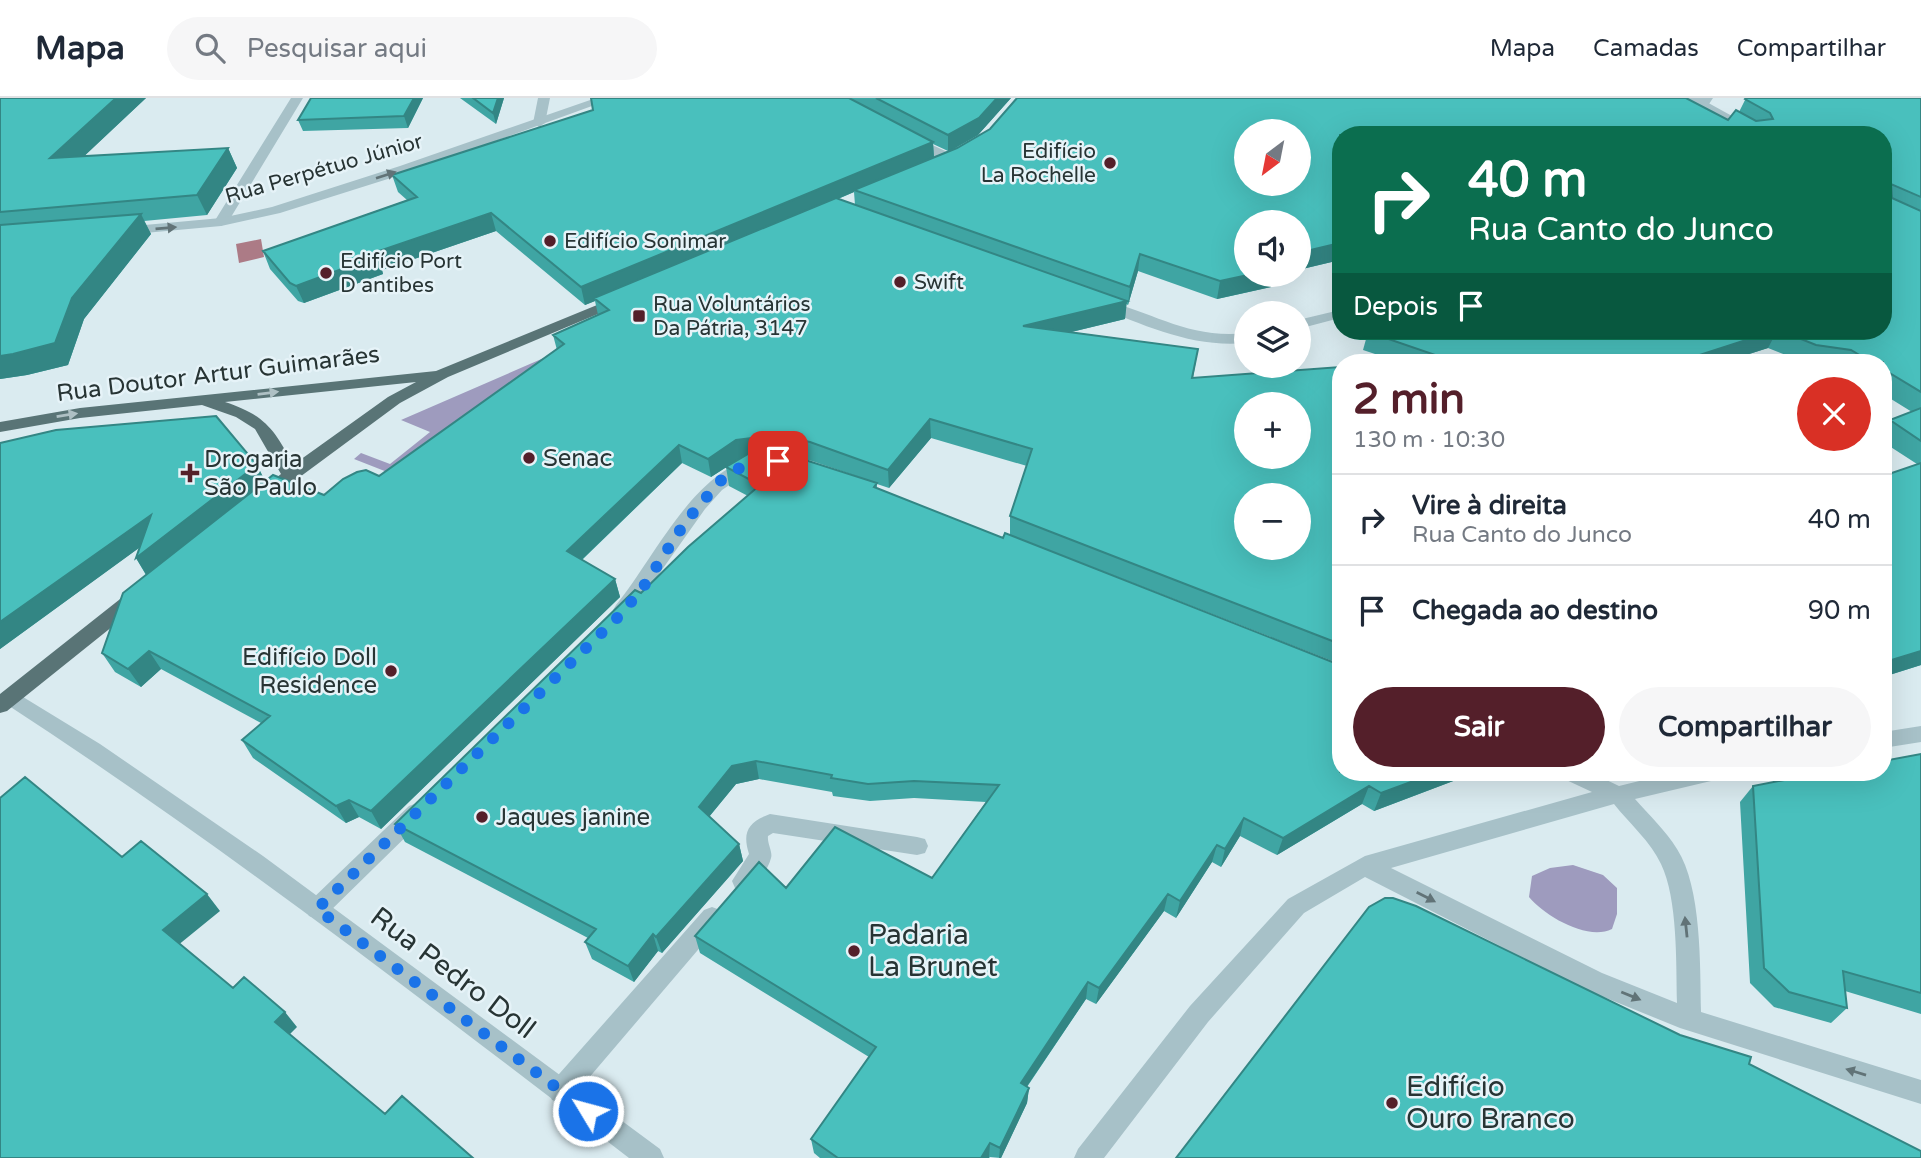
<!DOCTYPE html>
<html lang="pt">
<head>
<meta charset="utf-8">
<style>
  :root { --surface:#fff; --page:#f6f6f7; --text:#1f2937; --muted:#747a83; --line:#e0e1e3; --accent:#541f2a }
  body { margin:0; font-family:"Varela Round",sans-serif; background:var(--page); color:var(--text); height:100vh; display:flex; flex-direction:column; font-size:26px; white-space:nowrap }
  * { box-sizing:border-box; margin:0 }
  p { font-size:23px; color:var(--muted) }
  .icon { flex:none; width:38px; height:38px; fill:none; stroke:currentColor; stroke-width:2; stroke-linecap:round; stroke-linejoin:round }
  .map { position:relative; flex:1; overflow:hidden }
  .panel { position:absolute; left:1332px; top:256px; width:560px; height:427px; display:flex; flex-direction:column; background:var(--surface); border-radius:28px; box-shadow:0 7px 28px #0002 }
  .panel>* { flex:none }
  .banner { position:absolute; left:1332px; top:28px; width:560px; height:214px; border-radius:28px; box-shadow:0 7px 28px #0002; background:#0b6e4f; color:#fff; overflow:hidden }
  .needle { width:46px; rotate:212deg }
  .tools { position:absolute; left:1234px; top:21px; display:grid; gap:14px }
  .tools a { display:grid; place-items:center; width:77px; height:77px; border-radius:50%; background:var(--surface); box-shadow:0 7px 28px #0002; font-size:35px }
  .pin { position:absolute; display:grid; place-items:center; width:60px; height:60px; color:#fff; margin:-30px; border-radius:14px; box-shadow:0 4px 10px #0006 }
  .me { position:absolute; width:77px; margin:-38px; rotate:307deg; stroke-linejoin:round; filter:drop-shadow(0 0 5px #0008) }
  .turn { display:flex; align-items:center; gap:24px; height:147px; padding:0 21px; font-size:32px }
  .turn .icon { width:91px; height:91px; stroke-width:2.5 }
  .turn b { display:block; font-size:49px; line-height:60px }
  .then { display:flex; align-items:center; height:66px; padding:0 21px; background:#0003; gap:14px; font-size:26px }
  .round { display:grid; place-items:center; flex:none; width:74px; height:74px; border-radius:37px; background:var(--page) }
  .summary { display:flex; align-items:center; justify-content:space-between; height:119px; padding:0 21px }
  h1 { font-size:42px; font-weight:800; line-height:52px; color:var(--accent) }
  .primary-button { display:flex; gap:14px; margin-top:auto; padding:14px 21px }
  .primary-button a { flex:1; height:80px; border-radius:42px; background:var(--accent); color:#fff; font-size:28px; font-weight:800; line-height:80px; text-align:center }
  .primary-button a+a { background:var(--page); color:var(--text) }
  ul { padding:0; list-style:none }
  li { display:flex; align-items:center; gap:21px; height:91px; padding:0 21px; border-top:2px solid var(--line) }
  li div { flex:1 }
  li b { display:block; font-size:26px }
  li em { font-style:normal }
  header { display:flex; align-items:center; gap:42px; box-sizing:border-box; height:98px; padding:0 35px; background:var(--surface); border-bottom:2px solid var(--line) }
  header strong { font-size:33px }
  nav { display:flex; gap:38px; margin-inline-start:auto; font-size:24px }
  .search { width:490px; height:63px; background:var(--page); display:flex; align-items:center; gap:18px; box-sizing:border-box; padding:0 24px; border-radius:38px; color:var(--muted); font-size:26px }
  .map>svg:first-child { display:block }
</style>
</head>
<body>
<header>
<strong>Mapa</strong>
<div class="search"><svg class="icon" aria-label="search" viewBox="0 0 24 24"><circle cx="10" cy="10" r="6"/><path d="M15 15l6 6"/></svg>Pesquisar aqui</div>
<nav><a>Mapa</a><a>Camadas</a><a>Compartilhar</a></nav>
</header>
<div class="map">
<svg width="1921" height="1060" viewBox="0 0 1921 1060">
  <rect width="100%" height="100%" fill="#daebf0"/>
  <!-- green -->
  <path fill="#9e9bbe" d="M546 259 562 273 405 381 354 361 361 355 390 366 430 334 401 322Z
    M1573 767 1603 777 1617 790V816L1612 831C1587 843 1545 818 1529 799L1532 778 1550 770Z"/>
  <!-- water -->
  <path fill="#ac7b86" d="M261 141 264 159 239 165 236 146Z"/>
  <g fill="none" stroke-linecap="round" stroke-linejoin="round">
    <!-- minor -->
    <path fill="#a7c1c8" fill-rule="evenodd" d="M291 0H303L228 124 221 128 216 127 214 124Z
      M538 0H550L545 25 539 29 533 25Z
      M1703 2 1761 34 1763 37H1748L1699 9 1697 6Z
      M1103 202C1155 215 1189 241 1246 235V245C1193 250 1146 228 1098 209L1096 206 1098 203Z
      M1340 212V220L1298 231V222Z
      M751 361 760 366 722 392 705 411 630 517H616L613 512 616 507C653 462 692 376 751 361Z
      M1921 628V644L1883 650V634Z
      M1560 674H1590L1619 688 1676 674H1721L1719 680 1711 683 1635 701C1649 717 1666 733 1677 751 1702 790 1700 868 1701 914L1921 982V1006L1680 930 1584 891 1365 779 1304 815 1208 924 1104 1060H1074L1078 1051 1190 908 1288 801 1365 758 1592 694 1562 680ZM1614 706C1629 725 1651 744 1661 766 1678 801 1676 866 1677 905L1602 875 1391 770Z
      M417 705 425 708 428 714 425 720 325 818 317 821 309 818 305 811 309 804 409 708Z
      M770 716 917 739 925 741 928 748 925 755 917 757 773 735 768 738C767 745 773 754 771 760 767 776 750 795 735 790L732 783 749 756C742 734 748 724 770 716Z
      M712 809 720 812 724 819 720 826 570 1002 561 1005 552 1002 548 993 552 984 704 812Z"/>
    <!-- tertiary -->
    <path fill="#a7c1c8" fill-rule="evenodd" d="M596 0H614L410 74 280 115 221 128 123 137 116 133 123 129 221 120 272 109 400 68Z
      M1687 0H1713L1707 9 1703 10Z
      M911 37 956 58 957 61 951 65 946 64 907 44V38Z
      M10 591 100 646 263 758 660 1051 664 1060H629C424 903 220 745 3 604L0 599 3 594Z"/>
    <!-- primary -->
    <path fill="#597476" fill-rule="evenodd" d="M619 198 624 199 626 202 624 205 448 279 400 305 270 401 264 403 255 397 281 376 255 331 236 319 202 307 80 320 0 334V324L80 310 436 273ZM416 284 388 299 293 367C275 332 265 317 225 304Z
      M136 492 143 494 145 499 143 504 7 613 0 615V596L129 494Z"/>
  </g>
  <!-- wall -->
  <path fill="#3fa5a3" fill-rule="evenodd" d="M0 0H146L84 58 228 50 237 70 207 117 144 123 151 136 84 221 68 267 27 277 0 281Z
    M423 0 408 30 303 33 298 22Z
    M460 0H504L496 26Z
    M591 0H1011L978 37 952 52 957 50 990 31 1017 0H1686L1728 22 1736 12 1739 14 1746 0H1921V567L1883 579V378L1917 366 1883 344V332L1890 322 1912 314 1883 296V264H1804L1768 250 1724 264H1399L1363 252 1368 234 1371 233H1883V37H1340V162L1298 172V124H1246V177H1278L1273 178 1271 189 1217 201 1138 173 1128 207 1126 206 1125 221 1071 234 1198 251 1193 280 1340 269V566L1010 437V418L1027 368 931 340 889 390 877 386V391L1003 440 1005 435 1340 567V674H1477L1374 713 1362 706 1277 757 1240 738 1221 769 1212 764 1176 820 1164 813 1096 906 1086 901 1027 989 1029 990 1027 1005 1001 1060 990 1059 989 1060H820L814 1055 811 1041 869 959 700 855 695 838 759 764 786 790 835 729 932 780 986 704 914 700 870 703 833 698 832 694 759 681 736 686 709 719 739 746 743 763 662 855 658 853 634 884 592 861 585 844 588 840 405 744 395 726 635 492 641 495 688 449 748 398 729 388 726 369 741 360 739 361 711 379 682 365 582 462 615 481 620 499 381 731 359 719 346 725 253 660 242 642 261 625 161 571 141 589 115 574 102 555 123 495 146 477 136 460 140 449 0 551V345L56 332 216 318 257 367 265 383 273 377 324 397 343 381 357 374 366 372 379 378 557 252 553 237 598 217 595 203 585 207 496 133 382 172 383 176 304 205 298 203 270 171 263 153 407 102 398 94 392 77 593 12ZM1246 33H1298V86H1246ZM933 46 948 53 934 59ZM854 94 855 107 838 101ZM1246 306H1298V359H1246ZM796 359 812 363 871 383ZM1246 397H1298V450H1246Z
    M1921 656V916L1845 893 1847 910 1831 925 1774 909 1750 885 1740 704 1753 688Z"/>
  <!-- shaded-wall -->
  <path fill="#338684" d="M116 0H146L61 80 50 60Z
    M414 0H423L408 30 404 18Z
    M498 0H504L496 26 493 15Z
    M997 0H1011L978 37 948 54V37Z
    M933 44 934 60 854 92V94L597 202 594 200 595 203 585 207 581 189Z
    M228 50 237 70 207 117 197 97Z
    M491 115 496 133 382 172 383 176 304 205 296 188 373 155Z
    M141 116 151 136 84 221 68 267 27 277 0 281V258L72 200Z
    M1340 145V162L1298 172V155Z
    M1140 156 1138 173 1128 207 1130 189Z
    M1248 177H1278L1273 178 1271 189 1217 201 1220 183Z
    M1127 203 1125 221 1022 246 1023 228Z
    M1774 233H1777L1768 250 1724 264H1678Z
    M930 321 931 340 889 390 888 372Z
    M775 337 778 355 739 361 711 379 708 361 736 342Z
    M679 347 682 365 572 471 567 453Z
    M257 367 266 385 147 478 136 460Z
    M151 417 161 434 0 551V524Z
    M615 481 620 499 381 731 371 713Z
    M149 553 161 571 141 589 128 571Z
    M1921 553V567L1883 579V567L1885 564Z
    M756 663 759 681 736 686 703 726 699 709 732 668Z
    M1438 674H1477L1374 713 1381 695Z
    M1369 688 1362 706 1277 757 1283 740Z
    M349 702 359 719 346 725 336 708Z
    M1244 720 1240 738 1221 769 1225 751Z
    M739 746 743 763 662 855 656 839Z
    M1217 747 1212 764 1176 820 1180 803Z
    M207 796 220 813 177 848 163 832Z
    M1168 796 1164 813 1096 906 1099 890Z
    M653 836 658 853 634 884 628 868Z
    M1088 884 1086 901 1019 1000 1021 985Z
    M285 914 297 929 287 939 275 924Z
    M1029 990 1027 1005 1001 1060H999L1000 1050Z
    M990 1045 989 1060H981Z"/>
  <!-- building -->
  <path fill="#49c0bd" stroke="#338684" stroke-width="2" fill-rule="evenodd" d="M0 0H116L50 60 228 50 197 97 0 114Z
    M311 0H414L404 18 298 22Z
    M473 0H498L493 15Z
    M591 0H849L933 44 581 189 491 115 373 155 377 158 296 188 290 185 263 153 417 99 392 77 593 12Z
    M876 0H997L979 20 948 37Z
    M1017 0H1686L1728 22 1736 12 1756 23 1773 21 1770 15 1745 1 1746 0H1921V99L1891 86 1892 100 1921 113V294L1883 271V264H1871L1851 252 1816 247 1781 233H1883V37H1340V145L1298 155V124H1246V177H1248L1220 183 1140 156 1130 189 854 92 957 50 990 31ZM1246 33H1298V86H1246Z
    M836 100 1127 203 1023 228 1198 251 1192 280 1340 269V546L1010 418 1032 351 930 321 888 372 810 344 775 337 736 342 708 361 679 347 567 453 615 481 371 713 349 702 336 708 242 642 270 618 149 553 128 571 102 555 123 495 273 377 324 397 343 381 357 374 366 372 379 378 564 246 553 237 609 212 594 200ZM1246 306H1298V359H1246ZM1246 397H1298V450H1246Z
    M141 116 72 200 55 245 13 256 0 258V127Z
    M1371 233H1774L1678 264H1449L1450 262 1368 234Z
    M1921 310V343L1890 322Z
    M216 318 257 367 136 460 151 417 0 524V345L56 332Z
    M774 352 877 385 874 389 1003 440 1005 435 1340 567V674H1438L1381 695 1369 688 1283 740 1244 720 1225 751 1217 747 1180 803 1168 796 1099 890 1088 884 1021 985 1029 990 1000 1050 990 1045 981 1060H838L811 1041 876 949 695 838 759 764 786 790 835 729 932 780 999 687 914 683 868 686 831 680 832 677 756 663 732 668 699 709 739 746 656 839 653 836 628 868 585 844 596 831 395 726 635 492 641 495 688 449 760 387 726 369 748 356Z
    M1921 365V553L1885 564 1883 562V378Z
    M1921 656V895L1843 873 1847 910 1789 894 1764 870 1753 688 1826 674H1883V663Z
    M25 679 122 759 141 743 207 796 163 832 233 890 244 879 285 914 275 924 385 1016 402 998 473 1060H0V700Z
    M1385 800H1393L1416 808 1680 937 1751 959 1749 966 1921 1053V1060H1176L1369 809Z"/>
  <!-- one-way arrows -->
  <defs><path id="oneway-solid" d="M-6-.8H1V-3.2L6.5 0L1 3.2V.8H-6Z" transform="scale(1.75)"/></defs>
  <g fill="#617377">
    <use href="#oneway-solid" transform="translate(386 77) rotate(-18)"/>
    <use href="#oneway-solid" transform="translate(166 130) rotate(-5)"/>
    <use href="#oneway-solid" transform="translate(1426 799) rotate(27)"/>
    <use href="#oneway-solid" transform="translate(1686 829) rotate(-96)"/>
    <use href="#oneway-solid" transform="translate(1631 898) rotate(22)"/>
    <use href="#oneway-solid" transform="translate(1856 974) rotate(-163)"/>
  </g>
  <g fill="#aec0c4">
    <use href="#oneway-solid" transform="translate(268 295) rotate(-7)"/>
    <use href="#oneway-solid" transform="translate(67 317) rotate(-9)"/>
  </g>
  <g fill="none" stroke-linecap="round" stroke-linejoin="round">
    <!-- route -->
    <path stroke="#1a73e8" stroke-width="12" stroke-dasharray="0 21.6" d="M588 1013 317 811 618 519 642 491 686 423 723 380 746 366 778 363"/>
  </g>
  <!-- markers -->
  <g fill="#541f2a" stroke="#e6f3f8" stroke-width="2.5">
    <circle cx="1110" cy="65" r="7"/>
    <circle cx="550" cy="143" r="7"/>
    <circle cx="326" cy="175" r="7"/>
    <circle cx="900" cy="184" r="7"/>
    <rect x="632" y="211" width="14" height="14" rx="3.5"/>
    <circle cx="529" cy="360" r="7"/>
    <path d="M186.5 364.5h7v7h7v7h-7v7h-7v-7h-7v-7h7z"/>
    <circle cx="391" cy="573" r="7"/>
    <circle cx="482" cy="719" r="7"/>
    <circle cx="854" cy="853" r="7"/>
    <circle cx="1392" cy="1005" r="7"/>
  </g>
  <g text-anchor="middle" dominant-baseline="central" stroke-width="5" stroke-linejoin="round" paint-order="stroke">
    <!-- far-poi labels -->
    <g font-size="21" fill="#273434" stroke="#e6f3f8" text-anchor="start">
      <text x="1096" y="53" text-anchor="end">Edifício<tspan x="1096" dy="24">La Rochelle</tspan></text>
      <text x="564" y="143">Edifício Sonimar</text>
      <text x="340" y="163">Edifício Port<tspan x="340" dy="24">D antibes</tspan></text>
      <text x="914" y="184">Swift</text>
      <text x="653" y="206">Rua Voluntários<tspan x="653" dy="24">Da Pátria, 3147</tspan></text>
    </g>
    <!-- far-street labels -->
    <g font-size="21" fill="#273434" stroke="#e6f3f8">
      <text transform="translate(324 71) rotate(-16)">Rua Perpétuo Júnior</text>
    </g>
    <!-- street labels -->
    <g font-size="24" fill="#273434" stroke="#e6f3f8">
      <text transform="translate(218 276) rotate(-7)">Rua Doutor Artur Guimarães</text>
    </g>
    <!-- poi labels -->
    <g font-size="24" fill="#273434" stroke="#e6f3f8" text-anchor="start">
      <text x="543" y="360">Senac</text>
      <text x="204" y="361">Drogaria<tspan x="204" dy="28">São Paulo</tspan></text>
      <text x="377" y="559" text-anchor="end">Edifício Doll<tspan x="377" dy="28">Residence</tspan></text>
      <text x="496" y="719">Jaques janine</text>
    </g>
    <!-- near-poi labels -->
    <g font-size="28" fill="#273434" stroke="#e6f3f8" text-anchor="start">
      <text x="868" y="837">Padaria<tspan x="868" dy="32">La Brunet</tspan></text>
      <text x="1406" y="989">Edifício<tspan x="1406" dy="32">Ouro Branco</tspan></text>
    </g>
    <!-- near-street labels -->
    <g font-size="28" fill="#273434" stroke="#e6f3f8">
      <text transform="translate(453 875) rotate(37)">Rua Pedro Doll</text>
    </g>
  </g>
</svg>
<div class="tools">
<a><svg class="needle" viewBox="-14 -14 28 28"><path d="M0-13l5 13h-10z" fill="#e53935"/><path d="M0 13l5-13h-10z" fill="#747a83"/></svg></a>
<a><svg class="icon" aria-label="sound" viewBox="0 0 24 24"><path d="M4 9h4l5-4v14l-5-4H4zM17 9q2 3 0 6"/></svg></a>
<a><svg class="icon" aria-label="layers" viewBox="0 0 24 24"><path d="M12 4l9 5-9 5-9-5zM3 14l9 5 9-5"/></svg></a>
<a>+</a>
<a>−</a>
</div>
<div class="pin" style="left:778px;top:363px;background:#d93025"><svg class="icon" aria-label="arrive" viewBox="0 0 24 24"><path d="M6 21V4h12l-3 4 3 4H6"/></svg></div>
<svg class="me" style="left:588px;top:1013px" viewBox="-20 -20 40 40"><circle r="17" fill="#1a73e8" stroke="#fff" stroke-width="3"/><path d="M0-11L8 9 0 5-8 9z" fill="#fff"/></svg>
<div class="banner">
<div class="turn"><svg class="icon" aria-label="right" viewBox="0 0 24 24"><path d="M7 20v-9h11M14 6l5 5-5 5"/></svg><div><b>40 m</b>Rua Canto do Junco</div></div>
<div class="then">Depois<svg class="icon" aria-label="arrive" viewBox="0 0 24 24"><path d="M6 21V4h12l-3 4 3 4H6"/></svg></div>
</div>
<section class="panel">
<div class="summary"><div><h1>2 min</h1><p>130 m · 10:30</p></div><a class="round" style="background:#d93025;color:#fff"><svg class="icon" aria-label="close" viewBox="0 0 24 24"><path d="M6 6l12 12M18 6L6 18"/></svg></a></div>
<ul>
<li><svg class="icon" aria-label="right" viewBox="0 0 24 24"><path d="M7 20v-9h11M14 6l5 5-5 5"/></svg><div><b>Vire à direita</b><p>Rua Canto do Junco</p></div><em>40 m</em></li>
<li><svg class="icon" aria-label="arrive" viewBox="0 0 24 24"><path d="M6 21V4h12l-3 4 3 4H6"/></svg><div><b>Chegada ao destino</b></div><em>90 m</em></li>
</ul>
<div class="primary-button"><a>Sair</a><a>Compartilhar</a></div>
</section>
</div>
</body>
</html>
